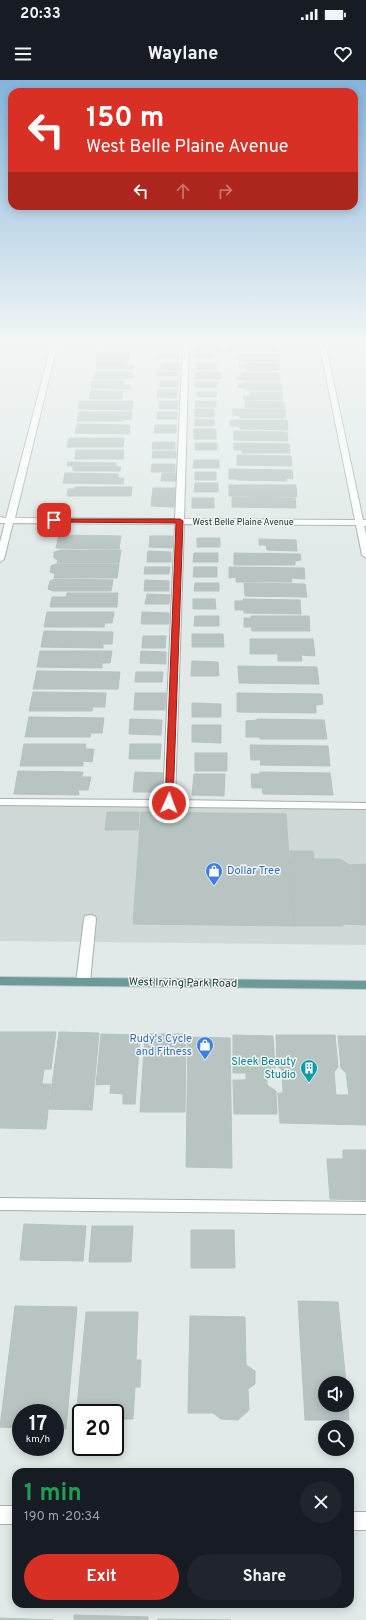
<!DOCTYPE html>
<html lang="en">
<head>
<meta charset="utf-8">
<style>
  :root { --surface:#171b24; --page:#20242c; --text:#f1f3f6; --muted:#9ea1a6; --accent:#d93025 }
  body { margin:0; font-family:Overpass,sans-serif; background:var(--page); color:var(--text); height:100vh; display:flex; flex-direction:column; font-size:15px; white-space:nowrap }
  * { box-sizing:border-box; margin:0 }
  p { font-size:13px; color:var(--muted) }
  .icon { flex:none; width:22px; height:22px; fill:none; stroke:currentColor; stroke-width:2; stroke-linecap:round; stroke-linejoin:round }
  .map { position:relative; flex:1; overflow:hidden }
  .details { position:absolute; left:12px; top:1388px; width:342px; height:140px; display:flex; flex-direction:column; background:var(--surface); border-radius:12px; box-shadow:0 2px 10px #0003 }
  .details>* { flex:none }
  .hud { position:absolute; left:8px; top:8px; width:350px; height:122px; border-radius:12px; box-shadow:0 2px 10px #0003; background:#d93025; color:#fff; overflow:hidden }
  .tools { position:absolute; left:318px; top:1296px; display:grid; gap:8px }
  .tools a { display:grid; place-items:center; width:36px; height:36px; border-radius:50%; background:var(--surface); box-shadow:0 2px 10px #0003; font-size:20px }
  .speed { position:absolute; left:12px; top:1324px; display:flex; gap:8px; font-size:20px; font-weight:700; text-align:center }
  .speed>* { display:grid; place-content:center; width:52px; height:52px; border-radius:50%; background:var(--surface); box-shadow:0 2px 10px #0003; line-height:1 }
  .speed small { font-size:10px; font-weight:400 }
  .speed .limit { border:2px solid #111; border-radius:6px; background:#fff; color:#111 }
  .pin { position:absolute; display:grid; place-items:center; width:34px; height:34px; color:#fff; margin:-17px; border-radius:8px; box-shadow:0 2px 6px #0006 }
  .me { position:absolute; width:44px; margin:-22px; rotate:2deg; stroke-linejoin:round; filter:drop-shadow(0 0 3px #0008) }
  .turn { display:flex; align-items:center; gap:14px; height:84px; padding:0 12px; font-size:18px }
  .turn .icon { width:52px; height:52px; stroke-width:2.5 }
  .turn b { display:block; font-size:28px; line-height:34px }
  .lanes { display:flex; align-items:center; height:38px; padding:0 12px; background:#0003; justify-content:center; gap:20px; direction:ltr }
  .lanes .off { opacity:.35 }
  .round { display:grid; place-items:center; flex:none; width:42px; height:42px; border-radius:21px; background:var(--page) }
  .headline { display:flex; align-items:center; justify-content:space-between; height:68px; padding:0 12px }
  h1 { font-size:24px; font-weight:700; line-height:30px; color:#1e9e55 }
  .cta { display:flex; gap:8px; margin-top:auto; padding:8px 12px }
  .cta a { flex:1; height:46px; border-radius:24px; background:var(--accent); color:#fff; font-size:16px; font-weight:700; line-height:46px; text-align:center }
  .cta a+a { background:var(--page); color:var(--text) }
  .status { display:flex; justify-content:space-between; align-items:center; height:28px; padding:0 20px; background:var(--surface); direction:ltr }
  .status svg { height:11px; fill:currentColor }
  header { display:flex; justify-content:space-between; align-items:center; height:52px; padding:0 12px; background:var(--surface); font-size:18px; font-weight:700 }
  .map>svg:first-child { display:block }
</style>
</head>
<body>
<div class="status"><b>20:33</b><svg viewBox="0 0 49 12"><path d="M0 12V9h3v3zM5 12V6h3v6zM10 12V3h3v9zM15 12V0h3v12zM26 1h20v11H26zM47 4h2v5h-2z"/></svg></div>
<header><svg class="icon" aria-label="menu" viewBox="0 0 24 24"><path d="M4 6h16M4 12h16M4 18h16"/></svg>Waylane<svg class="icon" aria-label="heart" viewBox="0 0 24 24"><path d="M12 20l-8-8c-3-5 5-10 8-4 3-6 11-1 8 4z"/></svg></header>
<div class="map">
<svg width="366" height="1540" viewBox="0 0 366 1540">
  <rect width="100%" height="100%" fill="#e1eae8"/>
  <!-- built -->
  <path fill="#d0d9d7" d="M0 724 366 727V865L0 861Z"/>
  <!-- building -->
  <path fill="#b7c4c1" stroke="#b5c3c0" d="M163 262 180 263V268H163Z
    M0 263H9L7 269H0Z
    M100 263H137L136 270H99Z
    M254 263 276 265V271H230L231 264Z
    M198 264H221V272H198Z
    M97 273H130L129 280H96Z
    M160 273H179V279H159Z
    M196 273H215V279H195Z
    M239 274H279V281H239Z
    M97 282H126V286H133L132 289H96Z
    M162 283H180V290H161Z
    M196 283H216V290L196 289Z
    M246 283H279V290H247V288H239V285H246Z
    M95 292H127L126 293H133V298L127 297V299H93Z
    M157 292H177V296H157Z
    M196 292H220V299H195Z
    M241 293H279L280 300H237V296H241Z
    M93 301H124L123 305H130V309L91 308Z
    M160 301H178L177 307H160Z
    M196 302H217V307H196Z
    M247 302H281L282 310H247V308L238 307V304L247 303Z
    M158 310H177V318L157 317Z
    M91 311H123L122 319H89Z
    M197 312H217L216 317H197Z
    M250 312H282V320H244L243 316H250Z
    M80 321H133L132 330 78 329Z
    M160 321H178L177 329H159Z
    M196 321 216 322V327H195Z
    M245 321 284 322 285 328H245Z
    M195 329H214V337H195Z
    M233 329H285L286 338H240V336L233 335Z
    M79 332H132L131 340 123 339V341H77Z
    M157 332H177V339H157Z
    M195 339 214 340V346H195Z
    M230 340H287L288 350 240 349V346H230Z
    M77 344 130 345 129 354 75 353Z
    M155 345H176V353H154Z
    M194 349H216V359H194Z
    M234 351 287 352 288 361 234 360Z
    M69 358H124L123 367H67Z
    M153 362H175V369H152Z
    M195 363H217V370H195Z
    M234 363 289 364 290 373H242V370H234Z
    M76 370H124L123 379H75Z
    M153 371H176V378H152Z
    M237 375 291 376 292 386 237 385Z
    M194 380H219V388H193Z
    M68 382 116 383V387H121L120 391H73V386H67Z
    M152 384H175V392H151Z
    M229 389 292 390 293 399 286 398V401L237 400V399H229Z
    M195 392H216V400H195Z
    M65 393 118 394V398H124L123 404 63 403Z
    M162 393H177L176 401H161Z
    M195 403H218V412H194Z
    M229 405H296L297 417 229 416Z
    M75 407H132L131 416H67L68 409H75Z
    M153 408H175L174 427 151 426Z
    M232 417 295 418 296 428 232 427Z
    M192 418H214V428H192Z
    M59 455 121 456 119 469 56 468Z
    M150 456H173L172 468 149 467Z
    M197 458H220V467H197Z
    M259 459 296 460 297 471 267 470 266 465H259Z
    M61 470H121L119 483H57L58 480 54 478V472Z
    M148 471 171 472V482H147Z
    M194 473H218V482H193Z
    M234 473 300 474 301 480 295 481V485H234Z
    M56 484H119L117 498H54L55 494 50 492 51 486Z
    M145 487H170L169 494H144Z
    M194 487H217V497H193Z
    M229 487 304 488 305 499 291 498 292 502H236V497L229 498Z
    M55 499 113 500 111 511H53L48 509 50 501Z
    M145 500 169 501V511H144Z
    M195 503H219V511H194Z
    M244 503 305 504 307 517 245 516Z
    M67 513H118L117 527H50L52 517H66Z
    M147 514 170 515 169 524H145Z
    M193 519H215L216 529H193Z
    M243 519 300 520 301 534 244 533V530H235V521H243Z
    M47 532H114L112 543H105L104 547H44Z
    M142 532 169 533V544H141Z
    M195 536H219V546H194Z
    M251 536H309L310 551H252L251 547H244V538H251Z
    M44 551 113 552 112 564H103V568L41 567Z
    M192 554H223L224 567H192Z
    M143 556H166L165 568H142Z
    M250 559H313L315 576 301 575 302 581H278V574H250Z
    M40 571H112L110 583H102V588L37 587Z
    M141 571 166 572V584L140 583Z
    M192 581 218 582 219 596H191Z
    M238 586 317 587 319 604 239 603Z
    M37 591 120 592 118 609H33Z
    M136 592H163L162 602H135Z
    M33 612 106 613 105 627H93L92 631H29Z
    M135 613H166L165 630H134Z
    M237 613 322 614 323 624 316 625V633L237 632Z
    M192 623 221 624V637H192Z
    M29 637 104 638 102 653H91L90 657H25Z
    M130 639 162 640 161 655 129 654Z
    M257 639 324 640 327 659H260V657H246V641L257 640Z
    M192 645H221V663L192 662Z
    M24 664H86L85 669H94L92 682 83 681V686H20Z
    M130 664H161L160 679H129Z
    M250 665 328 666 330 686 260 685 261 680H251Z
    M195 673H227V691H195Z
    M18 691 83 692 82 697H91L88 710H78L79 715 14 714Z
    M135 692 163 693 162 712H133Z
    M260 692 330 693 333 715 263 714 262 708H252L251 694H260Z
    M194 694H225L224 716 192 715Z
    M107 732H139L138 750H105Z
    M141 732 286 734 294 846 133 844Z
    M290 771H313L314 779H340L350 785 366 784V845L343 844V846H294Z
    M0 952H56L51 989H44L42 1004H51L46 1049 0 1048Z
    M59 952 99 953 92 1030 49 1029Z
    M101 954 140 955 135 1024H123V1014L110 1013 111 1004 96 1005Z
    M145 954H186L185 1032H140Z
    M233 955 273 956 275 989 267 997V1005L276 1011 277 1034H234L233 1000H246V993H233Z
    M276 955H335L338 987 334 992 336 1015H349L346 993 341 988 338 956H366V1045L280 1043 278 1013H283L282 990 277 986Z
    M188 957 230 958 232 1088 186 1087Z
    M343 1070H366V1120L330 1119 327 1079H343Z
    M24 1144 86 1146 83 1181 20 1180Z
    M92 1146H133L131 1182H89Z
    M191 1150H234L235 1188H191Z
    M298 1221 338 1222 346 1303H325V1325H347V1318L349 1340H305Z
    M15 1226 77 1227 66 1349 55 1348V1333H21V1348L0 1347Z
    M86 1232H138L136 1280H141L140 1307H135L133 1339H115V1333H81V1338H76Z
    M190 1236 245 1237 246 1285 255 1291V1304L248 1309 249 1330 238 1340 221 1339 213 1333H188Z
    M74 1535 148 1537V1540H74Z
    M0 1538 54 1540H0Z
    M158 1539 231 1540H158Z"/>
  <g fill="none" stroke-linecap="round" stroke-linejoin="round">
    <!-- minor casing -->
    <g stroke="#a5b1af" stroke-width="2">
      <path id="minor" d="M52 262H58L15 438 175 439 183 262H189L184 439 355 440 319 262H325L363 440H366V446H364L366 454V478L362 475 356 445 184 444 175 720 366 723V729L0 725V719L163 720 175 444 13 443 4 479 0 482V462L5 443H0V437L6 438Z
        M90 835 95 836 96 839 90 902 88 905 83 906 78 905 76 902 84 839 85 836Z
        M0 1118 366 1122V1134L0 1130Z
        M0 1426H16V1444H0Z
        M350 1432H366V1450H350Z"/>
    </g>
    <!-- major casing -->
    <g stroke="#c2c7c7" stroke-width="2">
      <path id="major" d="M0 897 366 901V909L0 905Z"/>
    </g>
    <!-- minor -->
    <use href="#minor" fill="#fff" fill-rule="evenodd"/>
    <!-- major -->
    <use href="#major" fill="#6b9a98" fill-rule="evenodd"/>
  </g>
  <!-- sky -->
  <linearGradient id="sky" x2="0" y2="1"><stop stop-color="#84b4dc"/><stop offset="0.55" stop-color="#f2f6f5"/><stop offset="1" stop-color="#f2f6f5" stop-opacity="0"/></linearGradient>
  <rect width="366" height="477" fill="url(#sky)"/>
  <!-- route -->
  <path fill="#d93025" stroke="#8d1f18" d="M52 439H180L183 441 173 723 172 725 169 726 165 723 176 443 54 442H52Z"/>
  <!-- icons -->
  <defs>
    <g id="shop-pin" transform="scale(0.9)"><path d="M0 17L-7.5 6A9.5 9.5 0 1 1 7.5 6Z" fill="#3f7fe0" stroke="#f1f7f5"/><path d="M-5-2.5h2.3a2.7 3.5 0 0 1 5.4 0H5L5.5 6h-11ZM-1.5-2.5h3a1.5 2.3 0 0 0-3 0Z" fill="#fff"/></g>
    <g id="building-pin" transform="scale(0.9)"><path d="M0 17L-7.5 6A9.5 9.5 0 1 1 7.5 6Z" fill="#0f9aa8" stroke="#f1f7f5"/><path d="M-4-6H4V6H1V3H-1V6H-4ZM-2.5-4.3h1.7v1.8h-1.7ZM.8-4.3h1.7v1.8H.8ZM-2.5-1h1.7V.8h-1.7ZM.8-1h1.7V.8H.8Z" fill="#fff"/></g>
  </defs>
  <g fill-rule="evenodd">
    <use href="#shop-pin" x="214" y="791"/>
    <use href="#shop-pin" x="205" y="965"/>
    <use href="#building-pin" x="309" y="988"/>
  </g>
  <g text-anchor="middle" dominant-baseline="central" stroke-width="3" stroke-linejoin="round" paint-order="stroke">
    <!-- far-street labels -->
    <g font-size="9" fill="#243837" stroke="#f1f7f5">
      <text x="243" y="442">West Belle Plaine Avenue</text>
    </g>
    <!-- shop labels -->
    <g font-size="11" fill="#366cbe" stroke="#f1f7f5" text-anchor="start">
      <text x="227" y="791">Dollar Tree</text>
      <text x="192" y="959" text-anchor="end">Rudy's Cycle<tspan x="192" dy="13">and Fitness</tspan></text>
    </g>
    <!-- street labels -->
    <g font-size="11" fill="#243837" stroke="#f1f7f5">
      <text transform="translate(183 903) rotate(1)">West Irving Park Road</text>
    </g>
    <!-- culture labels -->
    <g font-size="11" fill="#0d838f" stroke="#f1f7f5" text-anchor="end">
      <text x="296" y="982">Sleek Beauty<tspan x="296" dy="13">Studio</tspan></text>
    </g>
  </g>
</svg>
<div class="tools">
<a><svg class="icon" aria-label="sound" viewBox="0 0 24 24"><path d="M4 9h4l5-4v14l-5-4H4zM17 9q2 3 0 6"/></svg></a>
<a><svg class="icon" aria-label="search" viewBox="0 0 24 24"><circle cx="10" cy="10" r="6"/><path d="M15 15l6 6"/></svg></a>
</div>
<div class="speed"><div>17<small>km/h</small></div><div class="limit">20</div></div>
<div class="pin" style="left:54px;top:440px;background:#d93025"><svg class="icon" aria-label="arrive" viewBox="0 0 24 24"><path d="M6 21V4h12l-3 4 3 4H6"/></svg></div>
<svg class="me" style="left:169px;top:723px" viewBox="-20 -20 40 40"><circle r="17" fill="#d93025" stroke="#fff" stroke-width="3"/><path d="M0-11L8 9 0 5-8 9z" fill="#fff"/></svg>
<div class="hud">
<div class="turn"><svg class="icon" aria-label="left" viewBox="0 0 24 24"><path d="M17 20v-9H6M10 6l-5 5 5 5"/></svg><div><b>150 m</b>West Belle Plaine Avenue</div></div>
<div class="lanes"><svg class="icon" aria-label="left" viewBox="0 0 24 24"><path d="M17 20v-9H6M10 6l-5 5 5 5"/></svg><svg class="icon off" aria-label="ahead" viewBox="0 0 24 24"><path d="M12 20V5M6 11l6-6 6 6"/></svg><svg class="icon off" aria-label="right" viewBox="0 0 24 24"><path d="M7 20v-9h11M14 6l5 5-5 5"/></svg></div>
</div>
<section class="details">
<div class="headline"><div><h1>1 min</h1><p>190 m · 20:34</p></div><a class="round"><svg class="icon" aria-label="close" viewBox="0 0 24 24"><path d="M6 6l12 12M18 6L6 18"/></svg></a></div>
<div class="cta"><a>Exit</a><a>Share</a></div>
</section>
</div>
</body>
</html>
